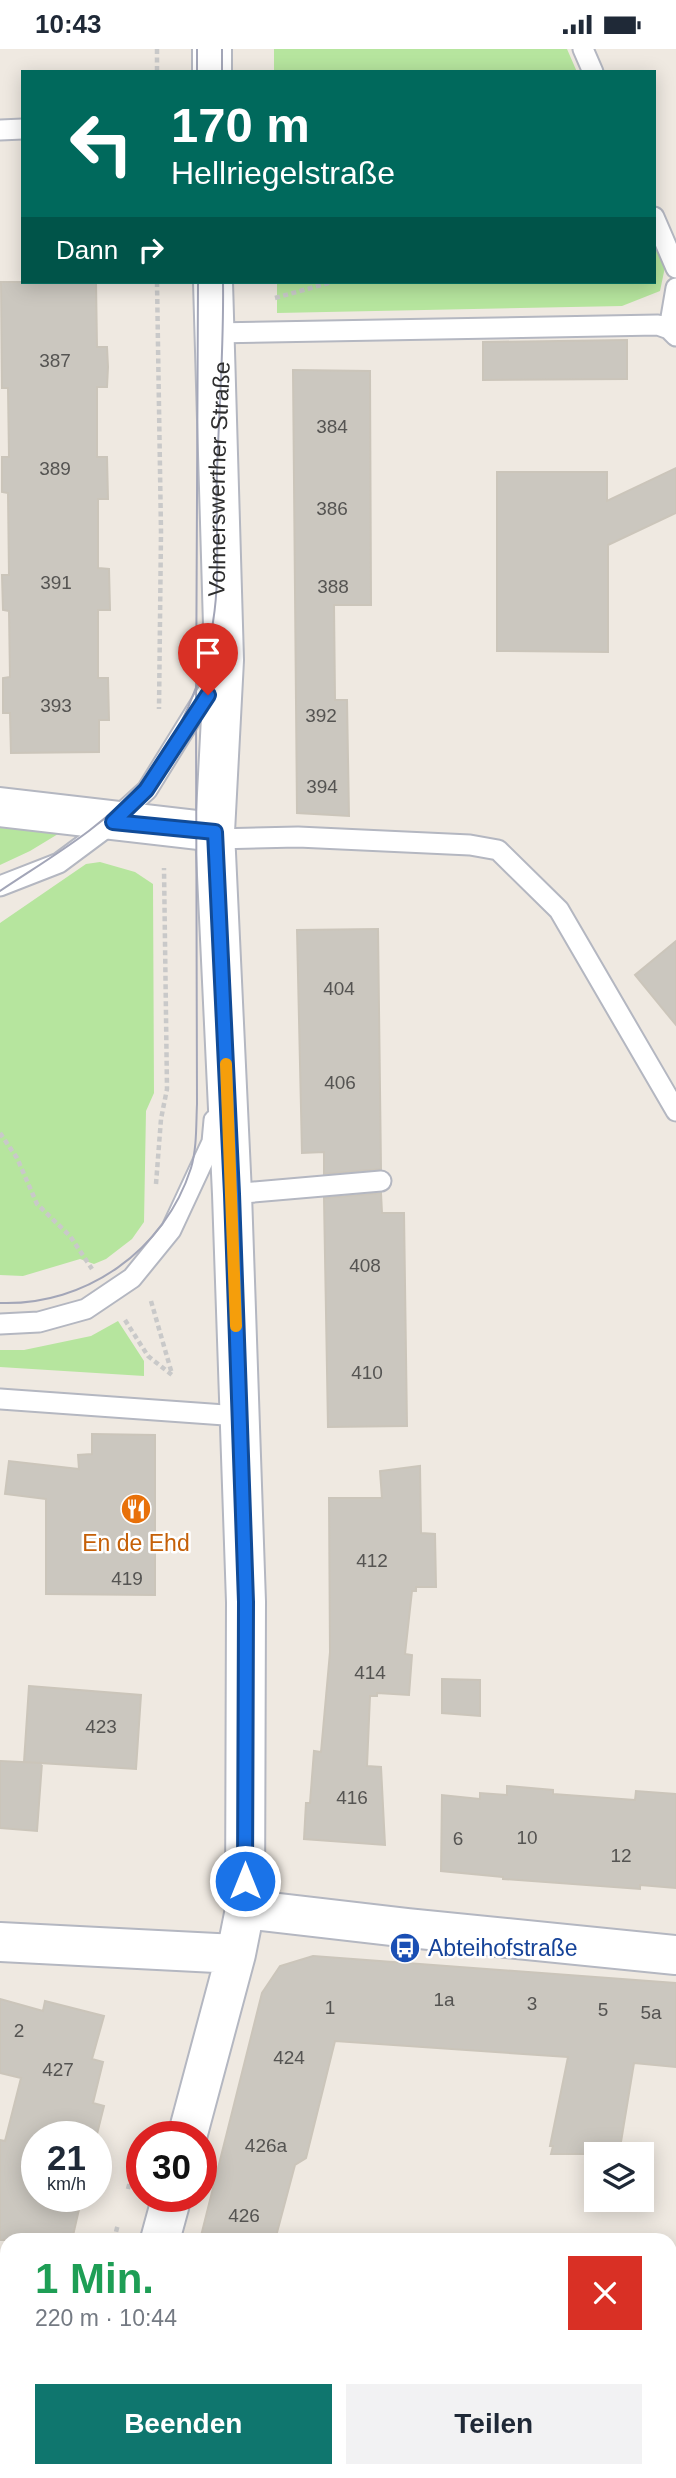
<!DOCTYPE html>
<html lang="de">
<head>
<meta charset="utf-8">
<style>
  :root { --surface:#fff; --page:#f2f2f3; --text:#1f2937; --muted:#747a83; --accent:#0f766e }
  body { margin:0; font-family:Helvetica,sans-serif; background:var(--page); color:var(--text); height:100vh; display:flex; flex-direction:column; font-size:26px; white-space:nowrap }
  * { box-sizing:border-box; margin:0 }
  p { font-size:23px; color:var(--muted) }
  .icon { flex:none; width:38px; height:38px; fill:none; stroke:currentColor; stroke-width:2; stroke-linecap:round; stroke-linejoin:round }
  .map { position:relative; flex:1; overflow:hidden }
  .drawer { position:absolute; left:0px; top:2184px; width:677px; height:245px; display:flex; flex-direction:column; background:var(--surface); border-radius:21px 21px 0 0; box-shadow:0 4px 18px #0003 }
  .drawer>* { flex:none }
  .hud { position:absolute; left:21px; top:21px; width:635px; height:214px; border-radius:0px; box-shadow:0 4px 18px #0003; background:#00695c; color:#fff; overflow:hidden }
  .buttons { position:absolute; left:584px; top:2093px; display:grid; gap:14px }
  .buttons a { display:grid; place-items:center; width:70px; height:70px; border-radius:0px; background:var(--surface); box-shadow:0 4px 18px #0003; font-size:35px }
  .speed { position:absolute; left:21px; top:2072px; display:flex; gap:14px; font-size:35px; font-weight:700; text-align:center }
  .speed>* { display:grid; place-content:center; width:91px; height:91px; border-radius:50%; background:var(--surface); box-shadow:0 4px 18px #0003; line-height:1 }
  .speed small { font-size:18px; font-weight:400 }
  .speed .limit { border:10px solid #d22; background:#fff; color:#111 }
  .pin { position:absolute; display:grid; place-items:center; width:60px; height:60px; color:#fff; margin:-72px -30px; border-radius:50% 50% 50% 0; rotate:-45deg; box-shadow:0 0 7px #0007 }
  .pin .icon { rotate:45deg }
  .me { position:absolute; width:77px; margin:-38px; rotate:0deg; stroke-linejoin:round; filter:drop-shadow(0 0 5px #0008) }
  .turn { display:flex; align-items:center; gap:24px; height:147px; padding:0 35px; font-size:32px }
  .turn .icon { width:91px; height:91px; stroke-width:2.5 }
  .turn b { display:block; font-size:49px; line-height:60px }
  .then { display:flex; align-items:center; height:66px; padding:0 35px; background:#0003; gap:14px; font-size:26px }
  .round { display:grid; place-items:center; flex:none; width:74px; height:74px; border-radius:0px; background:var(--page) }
  .headline { display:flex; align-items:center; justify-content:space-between; height:119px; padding:0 35px }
  h1 { font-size:42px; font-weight:700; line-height:52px; color:#1e9e55 }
  .cta { display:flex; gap:14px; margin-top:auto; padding:14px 35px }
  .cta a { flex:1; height:80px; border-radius:0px; background:var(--accent); color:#fff; font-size:28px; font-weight:700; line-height:80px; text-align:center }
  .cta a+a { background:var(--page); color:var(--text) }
  .status { display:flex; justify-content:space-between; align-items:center; height:49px; padding:0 35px; background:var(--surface); direction:ltr }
  .status svg { height:19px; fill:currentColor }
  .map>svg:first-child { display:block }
</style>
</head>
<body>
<div class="status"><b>10:43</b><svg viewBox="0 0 49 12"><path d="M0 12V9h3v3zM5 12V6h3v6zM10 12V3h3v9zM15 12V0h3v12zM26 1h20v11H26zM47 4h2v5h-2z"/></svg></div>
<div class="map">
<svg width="676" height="2429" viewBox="0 0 676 2429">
  <rect width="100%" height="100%" fill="#efe9e1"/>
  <!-- green -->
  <path fill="#b6e59e" d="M274 0H567L577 23H274Z
    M655 195 665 218 660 242 622 257 277 264V233H654Z
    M0 779 63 782 30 802 0 816Z
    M100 813 135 823 153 835 154 1044 146 1062 144 1173 132 1190 106 1210 94 1215 80 1210 23 1227 0 1226V874L86 815Z
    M118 1272 144 1312V1327L0 1318V1301H24L91 1287Z"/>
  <!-- building -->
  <path fill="#cbc7bf" stroke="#cbc5ba" stroke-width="2" d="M1 233H96L97 298H107L108 318 107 338H97V408H107L108 450H98V519L109 520 110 561H98V629H108L109 671H99V703L11 704 10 664H3V629L10 628 9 562 3 561 2 526H9L8 444 2 443V408H9L8 339H2Z
    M627 291V330L483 331V293Z
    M293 321 370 322 371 556H334L335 651H347L349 767 297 764Z
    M676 419V464L608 496V603L497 602V423H607V452Z
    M378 880 381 1120 324 1125V1103L302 1104 297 881Z
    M676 892V976L635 926Z
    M381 1144 382 1164H404L407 1377 328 1378 324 1149Z
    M92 1385 155 1386V1546L46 1545V1450L5 1445 9 1412 79 1420 78 1406 92 1405Z
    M420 1417 421 1484 435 1485 436 1538H416V1542H412L405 1605 412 1606 409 1646 377 1644V1647H370L367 1717 381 1718 385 1796 304 1790 306 1754H310L314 1702 321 1703 330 1603 329 1449H382L380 1422Z
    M442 1630 480 1631V1667L442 1664Z
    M29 1637 141 1646 136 1720 24 1713Z
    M0 1712 42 1714 37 1782 0 1779Z
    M507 1737 553 1741V1745L635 1751 636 1742 676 1745V1839L640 1836V1840L503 1830V1828L441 1822 442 1746 480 1750V1744L507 1746Z
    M313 1907 676 1934V2018L634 2014 619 2105H551L553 2097H550L568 2008 335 1992 306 2109 295 2116 275 2191H200L262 1944 280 1917Z
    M0 1950 43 1962 45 1952 104 1967 92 2010 103 2013 93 2054 104 2057 96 2089 37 2088V2147H82L72 2191H0V2091L5 2092 21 2029 0 2024Z"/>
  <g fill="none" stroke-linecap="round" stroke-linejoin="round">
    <!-- service casing -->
    <g stroke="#b4b7c1" stroke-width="23">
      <path id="service" d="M583 0 593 23
        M0 81 23 80
        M654 168 676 219
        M669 280 676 239
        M213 284 658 276 669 280 676 287
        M215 790 298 788 470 796 498 801 559 861 676 1062
        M0 837 59 814 102 782 147 741 215 631
        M232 1145 381 1132
        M0 1275 39 1273 86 1260 132 1229 171 1181 212 1093 214 1071
        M0 1350 239 1367"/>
    </g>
    <!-- minor casing -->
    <g stroke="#b4b7c1" stroke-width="42">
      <path id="minor" d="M212 0V23
        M0 758 215 783
        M245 1860 408 1879 676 1906
        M0 1893 236 1905
        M187 2088 236 1905 245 1860 246 1553 232 1145 215 783 224 611 213 233
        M160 2191 172 2147
        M98 2429 99 2422"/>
    </g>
    <!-- path -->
    <path stroke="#c9c9c9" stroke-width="4.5" stroke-dasharray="5 3.5" stroke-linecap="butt" d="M157 0V23
      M157 233 161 483 159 660
      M275 249 332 233
      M0 1084 17 1109 37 1155 70 1187 92 1220
      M156 1135 161 1070 167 1040 164 819
      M151 1252 172 1325
      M125 1271 148 1307 172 1326
      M128 2140 142 2090
      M114 2191 118 2175
      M51 2429 53 2422"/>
    <!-- service -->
    <use href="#service" stroke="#fff" stroke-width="19"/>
    <!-- minor -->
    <use href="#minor" stroke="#fff" stroke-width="38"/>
    <!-- tram -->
    <g stroke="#a3a6b8" stroke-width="2">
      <path d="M197 0V23"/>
      <path d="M222 0V23"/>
      <path id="s1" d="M0 842C49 809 104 778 143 732 179 689 205 629 213 573 221 524 215 473 217 424 219 360 224 297 223 233"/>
      <path d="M0 1254C86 1257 165 1201 191 1119 197 1099 196 1076 197 1055L196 664 198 233"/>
    </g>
  </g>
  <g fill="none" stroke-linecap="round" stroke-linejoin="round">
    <!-- route casing -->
    <g stroke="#114b97" stroke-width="18">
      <path id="route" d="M208 646 146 741 113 773 215 783 232 1145 246 1553 245 1832"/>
    </g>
    <!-- route -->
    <use href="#route" stroke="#1a73e8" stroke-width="12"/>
    <!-- slow -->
    <path stroke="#f59e0b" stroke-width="12" d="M226 1015 236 1277"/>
  </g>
  <!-- icons -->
  <defs>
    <g id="restaurant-disc" transform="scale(1.575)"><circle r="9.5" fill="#e8710a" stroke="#fff"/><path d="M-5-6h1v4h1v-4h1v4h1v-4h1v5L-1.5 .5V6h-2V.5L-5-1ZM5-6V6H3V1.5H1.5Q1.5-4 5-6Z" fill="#fff"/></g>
    <g id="bus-disc" transform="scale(1.575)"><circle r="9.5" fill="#1a4fb4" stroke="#fff"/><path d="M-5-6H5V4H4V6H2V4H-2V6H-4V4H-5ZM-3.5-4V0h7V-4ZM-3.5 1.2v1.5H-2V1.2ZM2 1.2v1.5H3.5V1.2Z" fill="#fff"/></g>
  </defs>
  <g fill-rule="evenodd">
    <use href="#restaurant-disc" x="136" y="1460"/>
    <use href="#bus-disc" x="405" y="1899"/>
  </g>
  <g text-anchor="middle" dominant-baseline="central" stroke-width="5" stroke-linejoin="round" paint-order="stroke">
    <!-- number labels -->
    <g font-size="19" fill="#555452">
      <text x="55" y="311">387</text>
      <text x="332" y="377">384</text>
      <text x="55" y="419">389</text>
      <text x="332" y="459">386</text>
      <text x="56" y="533">391</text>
      <text x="333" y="537">388</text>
      <text x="56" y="656">393</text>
      <text x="321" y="666">392</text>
      <text x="322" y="737">394</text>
      <text x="339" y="939">404</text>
      <text x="340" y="1033">406</text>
      <text x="365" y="1216">408</text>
      <text x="367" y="1323">410</text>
      <text x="372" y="1511">412</text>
      <text x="127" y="1529">419</text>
      <text x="370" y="1623">414</text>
      <text x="101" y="1677">423</text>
      <text x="352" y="1748">416</text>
      <text x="527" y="1788">10</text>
      <text x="458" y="1789">6</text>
      <text x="621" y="1806">12</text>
      <text x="444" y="1950">1a</text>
      <text x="532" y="1954">3</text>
      <text x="330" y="1958">1</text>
      <text x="603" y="1960">5</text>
      <text x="651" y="1963">5a</text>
      <text x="19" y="1981">2</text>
      <text x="289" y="2008">424</text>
      <text x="58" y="2020">427</text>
      <text x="266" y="2096">426a</text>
      <text x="244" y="2166">426</text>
    </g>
    <!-- street labels -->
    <g font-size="23" fill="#2e2e2e" stroke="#fff">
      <text stroke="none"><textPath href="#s1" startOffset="500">Volmerswerther Straße</textPath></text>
    </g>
    <!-- food labels -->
    <g font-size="23" fill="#c56008" stroke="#fff">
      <text x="136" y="1494">En de Ehd</text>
    </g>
    <!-- transit labels -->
    <g font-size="23" fill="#164399" stroke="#fff" text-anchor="start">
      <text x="428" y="1899">Abteihofstraße</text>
    </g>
  </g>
</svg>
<div class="buttons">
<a><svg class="icon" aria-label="layers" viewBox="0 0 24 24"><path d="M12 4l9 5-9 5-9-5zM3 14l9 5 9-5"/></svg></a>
</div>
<div class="speed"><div>21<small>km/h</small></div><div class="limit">30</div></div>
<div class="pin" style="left:208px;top:646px;background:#d93025"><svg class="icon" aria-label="arrive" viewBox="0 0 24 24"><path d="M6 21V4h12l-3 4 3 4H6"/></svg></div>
<svg class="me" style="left:245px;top:1832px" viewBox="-20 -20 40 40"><circle r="17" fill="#1a73e8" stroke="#fff" stroke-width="3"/><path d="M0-11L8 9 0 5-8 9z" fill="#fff"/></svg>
<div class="hud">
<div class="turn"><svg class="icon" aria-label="left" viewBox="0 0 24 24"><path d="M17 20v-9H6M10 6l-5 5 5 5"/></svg><div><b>170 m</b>Hellriegelstraße</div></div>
<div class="then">Dann<svg class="icon" aria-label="right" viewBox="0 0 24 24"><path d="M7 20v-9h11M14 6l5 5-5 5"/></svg></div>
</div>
<section class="drawer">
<div class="headline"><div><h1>1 Min.</h1><p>220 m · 10:44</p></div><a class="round" style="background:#d93025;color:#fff"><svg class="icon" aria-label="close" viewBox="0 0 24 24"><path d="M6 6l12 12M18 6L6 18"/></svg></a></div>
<div class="cta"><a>Beenden</a><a>Teilen</a></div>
</section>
</div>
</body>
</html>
